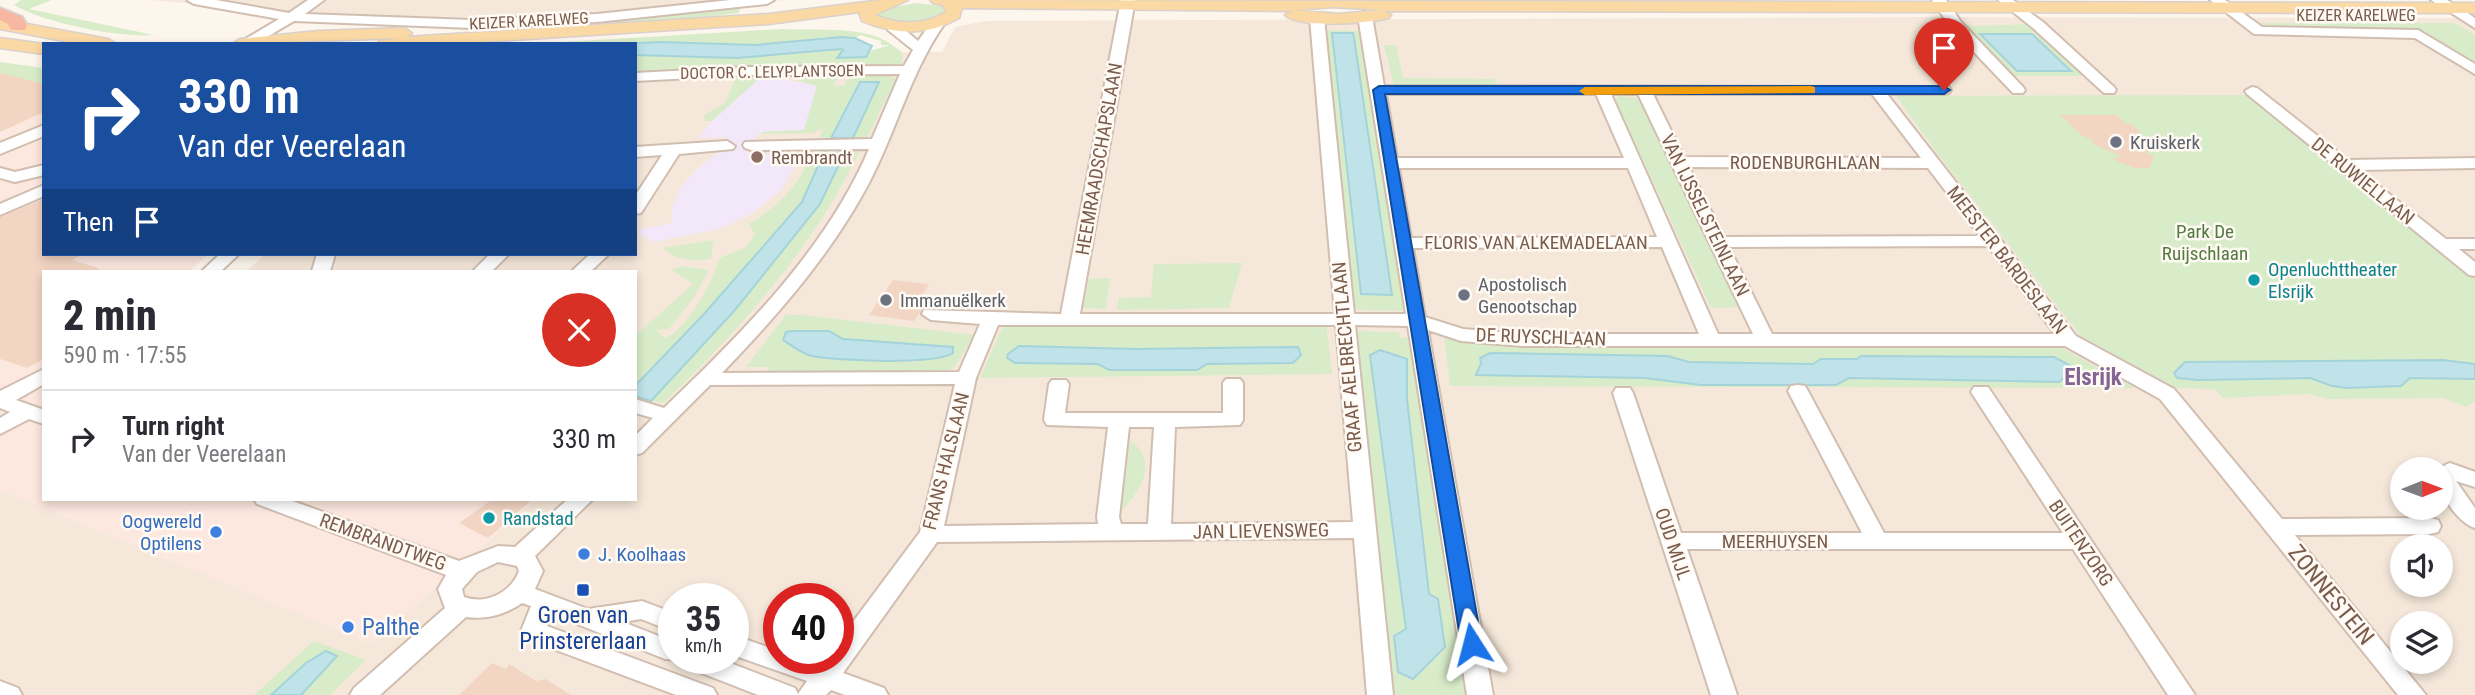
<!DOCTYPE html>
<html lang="en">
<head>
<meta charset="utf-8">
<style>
  :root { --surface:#fff; --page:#f2f2f3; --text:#2b2b33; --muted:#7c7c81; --line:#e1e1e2 }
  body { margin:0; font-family:"Roboto Condensed",sans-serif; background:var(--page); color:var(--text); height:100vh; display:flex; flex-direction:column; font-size:26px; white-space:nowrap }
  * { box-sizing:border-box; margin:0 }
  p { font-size:23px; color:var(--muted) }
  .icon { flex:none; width:38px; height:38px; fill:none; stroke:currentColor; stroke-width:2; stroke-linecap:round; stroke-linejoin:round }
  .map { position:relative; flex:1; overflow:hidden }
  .details { position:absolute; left:42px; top:270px; width:595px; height:231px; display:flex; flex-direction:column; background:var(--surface); border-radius:0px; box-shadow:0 4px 10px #0003 }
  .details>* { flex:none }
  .guide { position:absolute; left:42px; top:42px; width:595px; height:214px; border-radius:0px; box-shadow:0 4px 10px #0003; background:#1a4fa0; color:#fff; overflow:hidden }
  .needle { width:46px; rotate:89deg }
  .fabs { position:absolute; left:2390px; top:457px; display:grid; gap:14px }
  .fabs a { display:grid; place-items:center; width:63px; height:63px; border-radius:50%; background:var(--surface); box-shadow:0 4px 10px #0003; font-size:35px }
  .speed { position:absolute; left:658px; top:583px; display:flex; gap:14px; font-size:35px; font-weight:700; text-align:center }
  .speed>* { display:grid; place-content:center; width:91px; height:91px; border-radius:50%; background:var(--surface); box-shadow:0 4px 10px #0003; line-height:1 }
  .speed small { font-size:18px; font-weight:400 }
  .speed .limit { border:10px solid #d22; background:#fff; color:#111 }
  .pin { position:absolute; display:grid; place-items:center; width:60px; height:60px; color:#fff; margin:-72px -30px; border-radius:50% 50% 50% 0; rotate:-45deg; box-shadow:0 0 7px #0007 }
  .pin .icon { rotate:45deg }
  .me { position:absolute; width:77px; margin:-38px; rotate:351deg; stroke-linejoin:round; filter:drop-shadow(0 0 5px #0008) }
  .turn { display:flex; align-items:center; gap:24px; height:147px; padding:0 21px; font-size:32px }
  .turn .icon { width:91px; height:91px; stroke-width:2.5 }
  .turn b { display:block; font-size:49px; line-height:60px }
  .then { display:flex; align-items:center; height:66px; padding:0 21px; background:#0003; gap:14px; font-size:26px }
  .round { display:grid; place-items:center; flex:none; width:74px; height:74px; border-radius:37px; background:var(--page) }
  .summary { display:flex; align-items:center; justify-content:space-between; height:119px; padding:0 21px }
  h1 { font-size:42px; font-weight:800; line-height:52px }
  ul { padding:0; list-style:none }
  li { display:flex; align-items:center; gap:21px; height:98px; padding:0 21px; border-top:2px solid var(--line) }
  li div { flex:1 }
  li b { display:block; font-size:26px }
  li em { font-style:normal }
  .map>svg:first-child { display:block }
</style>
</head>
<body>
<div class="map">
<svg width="2475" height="695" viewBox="0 0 2475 695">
  <rect width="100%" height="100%" fill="#fdf6ec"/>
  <!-- residential -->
  <path fill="#f5e8da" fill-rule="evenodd" d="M150 0H785L582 19 337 16Z
    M1931 17 2475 18V695H0V455L44 499H635V271H246L266 254H635V54L942 52 955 27 986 21ZM2403 469H2441V508H2403ZM2403 546H2441V584H2403ZM674 598H733V658H674ZM779 598H838V658H779ZM2403 623H2441V662H2403Z"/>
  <!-- commercial -->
  <path fill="#fde8e0" d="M0 74 44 85V254H209L189 271H44V499H536L371 644 0 490Z"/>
  <!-- education -->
  <path fill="#f3e8fa" d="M762 76 817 85 804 130 763 132 757 135 750 154H802L781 190 751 214 719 229 654 242 639 234 641 229 672 223V207L680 188 697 169 721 150 727 137 699 138 712 121Z"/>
  <!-- green -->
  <path fill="#d8ecc9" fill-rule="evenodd" d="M21 0H52L29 9 154 35C118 38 45 23 14 5Z
    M917 3 942 6 945 13 943 16C924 22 896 30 879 14L887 8Z
    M750 6 740 8 739 13C659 23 577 27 497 26Z
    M1405 9H1927L1931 13 1405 12Z
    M1961 23 1972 26 2032 24 2036 28 2030 34H1981L2070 70 2032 34 2038 30 2085 76H2013Z
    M2259 23H2455L2475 35V67L2414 28H2269Z
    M783 29C812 31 859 26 884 40 891 43 895 48 902 52V67L752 68 635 74V55L737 58 841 49 844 57 852 59 866 57 870 51 890 45H881V41L860 35 855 38 828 37 755 45 660 42 529 44Z
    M1326 30 1362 31 1409 307H1404L1402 311 1360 310 1350 306 1322 33ZM1379 212 1392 294H1361Z
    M1384 45H1396L1403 78 1494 79 1497 86H1394Z
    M0 62 44 68V85L0 75Z
    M796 75 840 76 833 85 844 86 849 76H888L896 79 867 138H853L878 82H860L831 138 820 137 823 128 813 133 762 134V132L804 130 817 86 796 80Z
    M762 76 712 121H705L704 115 725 103 736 78Z
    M2246 95 2262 104 2475 279V401L2466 407 2443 398 2327 399 2310 394 2223 398 2214 389 2175 388 2081 336 1940 157 1896 96Z
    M1620 96 1640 99 1741 307 1711 308 1615 99Z
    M861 148C815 246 741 329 663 403L651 401 735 310 820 204 846 150Z
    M813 149 825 150 802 202 704 314 635 386V336L693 284 672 270 682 266 709 270 694 297 669 329 656 330 664 338C686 333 714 279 720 258L746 247 755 234 749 224C779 206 802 184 813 149Z
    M713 240 711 259C693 262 677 261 663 248Z
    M1242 263 1229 308 1117 310 1119 298 1151 297 1154 264Z
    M1110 278 1106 309 1083 308 1089 279Z
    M786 315H803L974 335 954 368 946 371 768 372 769 367H746ZM792 331H829L843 339 953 347 915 362 810 356 786 332Z
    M1326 320 1332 374 980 378 1001 330 1010 323ZM1019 346 1136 349 1298 347 1293 363 1207 364 1109 370 1098 365Z
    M1356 331 1399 332 1400 338H1414L1471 695H1388L1352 337ZM1380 350 1407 359V399L1430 595 1438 599 1398 672 1394 636 1406 629Z
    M1454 334 2058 346 2135 388 1450 386 1444 335ZM1490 353 1668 356 1689 362 1814 364 1821 359H1857L2074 368 2059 382 1849 378 1836 385H1701L1645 378 1477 375 1480 358Z
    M1130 440C1160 463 1140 490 1121 512Z
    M314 641 366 660 330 695H301L336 656 326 651 306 663 271 695H254Z"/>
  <!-- water -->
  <path fill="#bfe3e8" stroke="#a5d3da" stroke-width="2" d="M1332 33H1353L1354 38 1392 295 1361 294Z
    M1980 34H2032L2071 71H2017Z
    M841 37 855 38 872 46 866 57 837 58 843 50 841 49 737 58 635 55V44H620L660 42 755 45Z
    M860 82H879L853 138H831Z
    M825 150H846L820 204 735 310 651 401 635 396V386L704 314 802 202Z
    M792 331H829L843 339 953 347V353C936 365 835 361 812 356 802 354 791 345 783 340L786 332Z
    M1019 346 1136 349 1298 347 1301 355 1293 363 1207 364 1197 370H1109L1098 364 1015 363 1007 358 1008 354Z
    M1380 350 1407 359V399L1429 594 1438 599 1445 647 1413 679 1398 672 1394 636 1406 629 1370 355Z
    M1490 353 1668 356 1689 362 1813 364 1821 359H1857L1861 356 2054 357 2075 368 2059 382 1849 378 1836 385H1701L1645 378 1476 375 1481 363 1480 358Z
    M2443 360 2475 364V379L2410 378 2401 386 2347 388 2332 386 2310 378 2198 380 2177 378 2174 373 2185 362Z
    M326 651 337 656 301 695H271L306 663Z"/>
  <!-- building -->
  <path fill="#f3d5c3" d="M0 73 44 84V112L0 132Z
    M2060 115H2117L2126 124H2132L2140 132 2137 142 2148 150 2147 153 2154 156 2150 168H2134L2112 159 2122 156 2092 144 2094 141 2081 135Z
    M44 199V254H83L72 260 98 268V271H44V359L27 368 0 359V217Z
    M893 280 929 284 917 303 926 304 914 321 869 315Z
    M493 499H533L488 538 459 523Z
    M492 663 506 669 509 664 536 681 546 679 571 695H459Z"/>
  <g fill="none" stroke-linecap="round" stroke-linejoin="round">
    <!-- minor casing -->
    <g stroke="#d1beb0" stroke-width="4">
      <path id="minor" d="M187 0H216L289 13 308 0H324L305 14 472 20 597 14 730 0H774L767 4 597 22 472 28 294 21 255 44H237L279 19 194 4Z
        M1121 0H1135L1080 314H1335L1310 18 1312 15H1322L1324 18 1354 314H1406L1358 16 1360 13 1365 12 1372 16 1384 86 1949 87 1951 90 1949 93 1944 94H1887L2076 336 2174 389 2282 519 2430 518 2438 520 2441 526 2438 532 2430 534 2295 535 2426 695H2398L2160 399 2065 346H1523L1461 341 1428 330 1493 695H1467L1408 326 1355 325 1393 695H1367L1354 538 937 542 843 673 884 688 888 695H845L831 690 826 695H758L681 665 679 660 665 659 552 614 547 626 713 688 717 695H676L524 638 521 631 531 606 522 603C506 614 486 620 466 617L380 695H350L354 688 445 608 438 589 446 575 257 504 254 499H287L459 561 498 546 515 547 568 499H593L535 556 543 571 535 589 588 609 642 601 674 613V632L641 619 623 622 674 642V658H717L795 688 798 694 807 681 733 655V635L779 651V658H799L821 666 827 658H838V642L920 532 955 384 710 385 642 453 635 455V436L653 418 635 413V399L664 408C742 333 826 250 869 149L751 150 745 148 743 145 745 142 872 139 900 74 750 75 635 81V73L750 67 904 66 913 50 888 30V24H898L918 41 933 20H943L945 23C911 71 898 126 871 179 834 251 778 315 722 373L959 372 980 324 931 320 922 314 924 310 1061 314ZM1386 94H1596L1624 158H1397ZM1611 94H1638L1753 334H1718ZM1653 94H1872L1921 158 1684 157ZM1689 167 1928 168 1980 236 1724 237ZM1399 168H1628L1657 237 1411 238ZM1988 246 2055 334H1772L1729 247ZM1662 247 1699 334H1523L1463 329 1425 317 1413 248ZM998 325H1336L1353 522 1171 524 1175 427 1240 425 1243 420V383L1240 379H1226L1223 383V413H1065L1069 384 1066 380H1052L1049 384 1044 420 1047 425 1108 427 1097 517 1098 524 944 526 976 378ZM1129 427H1154L1148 524H1121L1119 517ZM498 562 517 566 519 571C511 593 486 605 464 597L462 589 477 572Z
        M1932 0H1946L1961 22 2023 87 2025 90 2023 93H2013L1951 28Z
        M1998 0H2013L2043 22 2114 87 2116 90 2114 93H2104L2033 28Z
        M2210 0H2225L2262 27 2418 30 2475 64V74L2415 38 2254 34Z
        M2431 0H2447L2475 18V28Z
        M2252 87 2257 88 2348 160 2475 158V168L2359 170 2446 239H2475V249H2459L2475 262V276L2469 275 2247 94 2245 91Z
        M44 125V136L0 154V143Z
        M727 141 735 146 733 149 679 154 641 213 635 214V196L662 155 635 157V147Z
        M44 165V175L15 182 0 178V168L15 172Z
        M44 185V196L0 215V204Z
        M220 254H239L221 271H202Z
        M317 254H335L330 271H312Z
        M490 254H509L492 271H473Z
        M590 254H609L591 271H572Z
        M44 369V384L16 400 44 410V424L29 419 0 434V418L10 412 0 408V391Z
        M1798 385 1805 386 1808 391 1884 533H2063L1971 392 1974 387H1988L2195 695H2168L2073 549H1687L1737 695H1711L1613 393 1616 388H1630L1633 393 1681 533H1862L1788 391 1791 386Z
        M2450 463 2475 472V487L2456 481 2475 508V528C2452 521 2423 470 2450 463Z
        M0 681 18 688 22 695H0Z"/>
    </g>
    <!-- major casing -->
    <g stroke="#dad1cd" stroke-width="3">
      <path id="major" d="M882 0H908L875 15C899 25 924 25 946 12L943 5 933 3 930 0 2475 3V13L1384 11 1391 15 1389 18C1369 23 1299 29 1285 15L1293 10 1339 14 1382 10 1332 7 1287 11 962 8 959 18C928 36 894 35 862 21L859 12 769 24 448 44H377L379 41 398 38 232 44 240 39 318 31 404 28 412 33 406 37 769 14Z
        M0 19 108 39 116 44H80L0 29Z
        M0 38 44 44V54L0 48Z"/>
    </g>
    <!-- highway casing -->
    <g stroke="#dad1cd" stroke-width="4">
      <path id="highway" d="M0 8 22 17 27 26 25 30H11L8 24 0 20Z"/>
    </g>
    <!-- minor -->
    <use href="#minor" fill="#fff" fill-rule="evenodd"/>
    <!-- major -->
    <use href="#major" fill="#fbd9a5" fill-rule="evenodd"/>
    <!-- highway -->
    <use href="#highway" fill="#f7b7a3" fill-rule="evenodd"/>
  </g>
  <!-- route -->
  <path fill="#1a73e8" stroke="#114b97" stroke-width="2" d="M1379 86H1944L1950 90 1944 94H1385L1482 644 1479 650 1472 652 1464 650 1461 644 1373 90Z"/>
  <!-- slow -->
  <path fill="#f59e0b" d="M1811 86 1815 87V93L1585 95 1579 91 1585 87Z"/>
  <!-- markers -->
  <g fill="#6b7280" stroke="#fffaf3" stroke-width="2.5">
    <circle cx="2116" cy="142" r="7"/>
    <circle cx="1464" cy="295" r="7"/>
    <circle cx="886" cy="300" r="7"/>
  </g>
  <circle fill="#8d6e63" stroke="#fffaf3" stroke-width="2.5" cx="757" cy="157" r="7"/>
  <g fill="#0f9aa8" stroke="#fffaf3" stroke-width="2.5">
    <circle cx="2254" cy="280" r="7"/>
    <circle cx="489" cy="518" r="7"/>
  </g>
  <g fill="#3f7fe0" stroke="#fffaf3" stroke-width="2.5">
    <circle cx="216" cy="532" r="7"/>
    <circle cx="584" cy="554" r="7"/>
    <circle cx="348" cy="627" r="7"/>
  </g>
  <rect fill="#1a4fb4" stroke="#fffaf3" stroke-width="2.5" x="576" y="583" width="14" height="14" rx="3.5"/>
  <g text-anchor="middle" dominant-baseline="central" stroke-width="5" stroke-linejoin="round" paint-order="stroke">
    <!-- far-street labels -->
    <g font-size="16" fill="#7a5c4d" stroke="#fffaf3">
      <text x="2356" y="15">KEIZER KARELWEG</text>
      <text transform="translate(529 21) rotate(-3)">KEIZER KARELWEG</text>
      <text transform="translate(772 72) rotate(-1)">DOCTOR C. LELYPLANTSOEN</text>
    </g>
    <!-- worship labels -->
    <g font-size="19" fill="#5b616d" stroke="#fffaf3" text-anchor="start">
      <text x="2130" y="142">Kruiskerk</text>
      <text x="1478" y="284">Apostolisch<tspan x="1478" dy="22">Genootschap</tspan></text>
      <text x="900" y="300">Immanuëlkerk</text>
    </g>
    <!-- education labels -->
    <g font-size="19" fill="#785e54" stroke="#fffaf3" text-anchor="start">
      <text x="771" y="157">Rembrandt</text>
    </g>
    <!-- street labels -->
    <g font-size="19" fill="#7a5c4d" stroke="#fffaf3">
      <text transform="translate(1099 159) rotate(-80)">HEEMRAADSCHAPSLAAN</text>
      <text x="1805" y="162">RODENBURGHLAAN</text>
      <text transform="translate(2363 181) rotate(39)">DE RUWIELLAAN</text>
      <text transform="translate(1705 215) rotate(64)">VAN IJSSELSTEINLAAN</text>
      <text x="1536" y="242">FLORIS VAN ALKEMADELAAN</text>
      <text transform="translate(2007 260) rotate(52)">MEESTER BARDESLAAN</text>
      <text transform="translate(1541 337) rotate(2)">DE RUYSCHLAAN</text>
      <text transform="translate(1347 357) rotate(-95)">GRAAF AELBRECHTLAAN</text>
      <text transform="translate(946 461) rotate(-76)">FRANS HALSLAAN</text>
      <text transform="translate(1261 531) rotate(-1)">JAN LIEVENSWEG</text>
      <text x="1775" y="541">MEERHUYSEN</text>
      <text transform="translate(383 542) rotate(20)">REMBRANDTWEG</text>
      <text transform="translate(2081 543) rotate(56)">BUITENZORG</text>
      <text transform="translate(1673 544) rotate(71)">OUD MIJL</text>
    </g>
    <!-- park labels -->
    <g font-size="19" fill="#537a41" stroke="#fffaf3">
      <text x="2205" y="231">Park De<tspan x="2205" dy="22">Ruijschlaan</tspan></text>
    </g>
    <!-- culture labels -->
    <g font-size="19" fill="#0d838f" stroke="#fffaf3" text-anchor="start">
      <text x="2268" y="269">Openluchttheater<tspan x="2268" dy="22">Elsrijk</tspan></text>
      <text x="503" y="518">Randstad</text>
    </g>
    <!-- shop labels -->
    <g font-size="19" fill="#366cbe" stroke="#fffaf3" text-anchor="end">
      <text x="202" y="521">Oogwereld<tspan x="202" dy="22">Optilens</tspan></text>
      <text x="598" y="554" text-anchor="start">J. Koolhaas</text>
    </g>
    <!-- quarter labels -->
    <g font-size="23" font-weight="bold" fill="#846695" stroke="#fffaf3">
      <text x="2093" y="377">Elsrijk</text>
    </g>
    <!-- near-street labels -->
    <g font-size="23" fill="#7a5c4d" stroke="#fffaf3">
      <text transform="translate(2331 595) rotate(51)">ZONNESTEIN</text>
    </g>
    <!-- near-transit labels -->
    <g font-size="23" fill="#164399" stroke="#fffaf3">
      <text x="583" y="615">Groen van<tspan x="583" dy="26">Prinstererlaan</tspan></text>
    </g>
    <!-- near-shop labels -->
    <g font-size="23" fill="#366cbe" stroke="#fffaf3" text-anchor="start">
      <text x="362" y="627">Palthe</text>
    </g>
  </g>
</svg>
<div class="fabs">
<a><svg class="needle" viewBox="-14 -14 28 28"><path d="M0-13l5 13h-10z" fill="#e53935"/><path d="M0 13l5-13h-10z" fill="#7c7c81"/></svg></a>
<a><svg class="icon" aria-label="sound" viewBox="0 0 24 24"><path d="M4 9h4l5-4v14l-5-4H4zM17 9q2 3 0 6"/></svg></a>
<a><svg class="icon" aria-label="layers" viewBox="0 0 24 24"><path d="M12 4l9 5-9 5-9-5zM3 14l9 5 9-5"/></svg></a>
</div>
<div class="speed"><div>35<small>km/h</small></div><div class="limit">40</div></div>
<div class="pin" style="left:1944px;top:90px;background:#d93025"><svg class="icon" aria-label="arrive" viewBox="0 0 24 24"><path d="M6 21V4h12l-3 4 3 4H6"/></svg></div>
<svg class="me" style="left:1472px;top:644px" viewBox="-20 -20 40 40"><path d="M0-17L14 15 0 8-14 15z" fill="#1a73e8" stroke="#fff" stroke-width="4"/></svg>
<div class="guide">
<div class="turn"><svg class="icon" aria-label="right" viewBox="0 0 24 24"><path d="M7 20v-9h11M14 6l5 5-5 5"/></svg><div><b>330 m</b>Van der Veerelaan</div></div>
<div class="then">Then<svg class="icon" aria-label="arrive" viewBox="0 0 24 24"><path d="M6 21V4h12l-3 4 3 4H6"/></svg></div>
</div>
<section class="details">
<div class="summary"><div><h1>2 min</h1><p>590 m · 17:55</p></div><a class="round" style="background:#d93025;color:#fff"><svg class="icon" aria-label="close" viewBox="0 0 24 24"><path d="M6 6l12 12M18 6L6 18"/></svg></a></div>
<ul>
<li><svg class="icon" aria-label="right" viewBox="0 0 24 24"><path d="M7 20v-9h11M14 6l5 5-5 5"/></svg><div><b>Turn right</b><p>Van der Veerelaan</p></div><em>330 m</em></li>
</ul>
</section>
</div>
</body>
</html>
